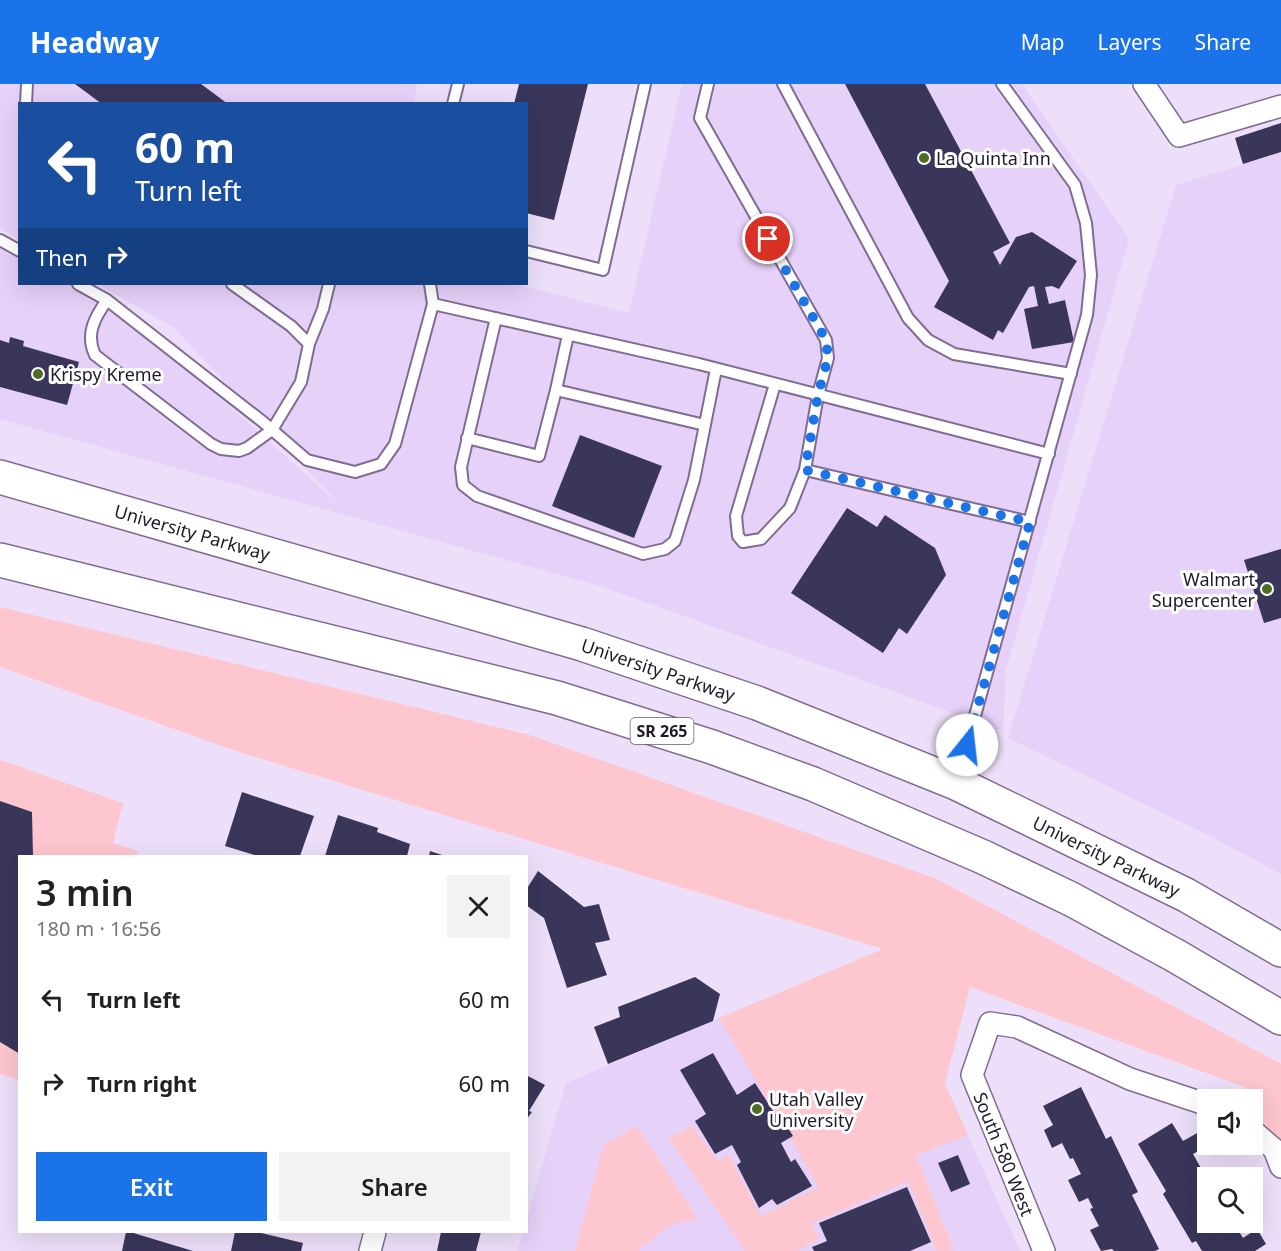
<!DOCTYPE html>
<html lang="en">
<head>
<meta charset="utf-8">
<style>
  :root { --surface:#fff; --page:#f2f2f2; --text:#202124; --muted:#757577; --accent:#1a73e8 }
  body { margin:0; font-family:"Noto Sans",sans-serif; background:var(--page); color:var(--text); height:100vh; display:flex; flex-direction:column; font-size:22px; white-space:nowrap }
  * { box-sizing:border-box; margin:0 }
  p { font-size:20px; color:var(--muted) }
  .icon { flex:none; width:33px; height:33px; fill:none; stroke:currentColor; stroke-width:2; stroke-linecap:round; stroke-linejoin:round }
  .map { position:relative; flex:1; overflow:hidden }
  .sheet { position:absolute; left:18px; top:771px; width:510px; height:378px; display:flex; flex-direction:column; background:var(--surface); border-radius:0px; box-shadow:0 6px 24px #0002 }
  .sheet>* { flex:none }
  .guide { position:absolute; left:18px; top:18px; width:510px; height:183px; border-radius:0px; box-shadow:0 6px 24px #0002; background:#1a4fa0; color:#fff; overflow:hidden }
  .buttons { position:absolute; left:1197px; top:1005px; display:grid; gap:12px }
  .buttons a { display:grid; place-items:center; width:66px; height:66px; border-radius:0px; background:var(--surface); box-shadow:0 6px 24px #0002; font-size:30px }
  .pin { position:absolute; display:grid; place-items:center; width:51px; height:51px; color:#fff; margin:-26px; border:3px solid #fff; border-radius:50%; box-shadow:0 2px 6px #0007 }
  .me { position:absolute; width:66px; margin:-33px; rotate:16deg; stroke-linejoin:round; filter:drop-shadow(0 0 4px #0008) }
  .turn { display:flex; align-items:center; gap:21px; height:126px; padding:0 18px; font-size:27px }
  .turn .icon { width:78px; height:78px; stroke-width:2.5 }
  .turn b { display:block; font-size:42px; line-height:51px }
  .then { display:flex; align-items:center; height:57px; padding:0 18px; background:#0003; gap:12px; font-size:22px }
  .round { display:grid; place-items:center; flex:none; width:63px; height:63px; border-radius:0px; background:var(--page) }
  .head { display:flex; align-items:center; justify-content:space-between; height:102px; padding:0 18px }
  h1 { font-size:36px; font-weight:600; line-height:45px }
  .action { display:flex; gap:12px; margin-top:auto; padding:12px 18px }
  .action a { flex:1; height:69px; border-radius:0px; background:var(--accent); color:#fff; font-size:24px; font-weight:600; line-height:69px; text-align:center }
  .action a+a { background:var(--page); color:var(--text) }
  ul { padding:0; list-style:none }
  li { display:flex; align-items:center; gap:18px; height:84px; padding:0 18px }
  li div { flex:1 }
  li b { display:block; font-size:22px }
  li em { font-style:normal }
  header { display:flex; align-items:center; gap:36px; box-sizing:border-box; height:84px; padding:0 30px; background:var(--accent); color:#fff }
  header strong { font-size:28px }
  nav { display:flex; gap:33px; margin-inline-start:auto; font-size:21px }
  .map>svg:first-child { display:block }
</style>
</head>
<body>
<header>
<strong>Headway</strong>
<nav><a>Map</a><a>Layers</a><a>Share</a></nav>
</header>
<div class="map">
<svg width="1281" height="1167" viewBox="0 0 1281 1167">
  <rect width="100%" height="100%" fill="#eddff9"/>
  <!-- built -->
  <path fill="#e6d1f9" d="M0 0H417L414 20H20L19 156 0 144Z
    M682 0H1022L1129 155 1006 586 1003 647 600 502 0 335V158L19 168 20 200H83L107 212 343 424 173 243 97 200H515L629 229Z
    M1281 69V790L1208 751 1008 654 1176 101Z
    M884 865 1020 1167H517L523 1148H526L527 1134 566 999Z"/>
  <!-- green -->
  <path fill="#fec6ce" d="M0 523 530 651 937 795 1281 980V1076L1245 1003 970 903 945 999 968 1051 916 1071 954 1166 937 1167 908 1097 811 1140 819 1154 798 1167H745L669 1054 692 1042 718 1077 728 1070 761 1132 819 1103 719 934 883 865 239 668 0 583Z
    M0 676 123 719 113 759 138 767 137 772H20L19 996 0 990Z
    M637 1042 698 1135 674 1139 640 1164 639 1167H575L603 1062Z"/>
  <!-- building -->
  <path fill="#3a365a" d="M75 0H201L228 20H102Z
    M519 0H588L554 136 526 129V20H514Z
    M845 0H925L1010 159 993 168 1000 181 1016 153 1032 148 1077 177 1059 205 1052 202 1045 203 1049 220 1065 216 1074 258 1032 265 1024 225 1038 222 1034 202 1029 203 1003 249 998 246 993 256 934 223 949 197Z
    M1281 39V68L1243 80 1235 54Z
    M10 253 24 257 23 262 79 278 67 321 0 303V256L9 259Z
    M580 351 662 382 634 454 552 422Z
    M847 424 877 443 885 431 935 464 946 491 907 550 899 544 883 569 791 509Z
    M1281 465V534L1264 539 1244 476Z
    M242 708 314 732 300 772H258L225 762Z
    M0 717 32 728 33 772H20V970L0 958Z
    M338 731 378 744 377 748 410 760 407 772H325Z
    M430 767 445 772H429Z
    M538 787 584 823 599 820 610 856 595 859 607 891 567 904 544 834 526 821V806Z
    M695 893 720 910 713 937 608 980 594 943 620 933 618 923Z
    M713 969 737 1011 755 999 775 1030 779 1029 793 1052 781 1059 791 1078 795 1075 812 1102 777 1121 772 1115 759 1124 737 1081 741 1078 732 1061 715 1070 695 1037 706 1030 680 986Z
    M526 991 545 1001 529 1027 532 1028 526 1036Z
    M1081 1003 1106 1055 1111 1052 1138 1108 1132 1111 1159 1165 1155 1167H1114L1112 1165 1101 1167 1090 1146 1099 1142 1090 1125 1093 1124 1088 1114 1079 1118 1068 1096 1081 1090 1073 1074 1070 1075 1062 1059 1052 1064 1044 1046 1053 1041 1043 1022Z
    M1172 1039 1183 1057 1199 1048 1207 1062 1193 1070 1202 1086 1199 1088 1208 1103V1138H1233L1243 1154 1257 1145 1266 1160 1255 1167H1202L1196 1157 1192 1159 1163 1110 1166 1107 1138 1060Z
    M958 1071 970 1100 951 1108 938 1079Z
    M907 1103 931 1158 910 1167H814L812 1163 827 1157 819 1139Z
    M126 1148H130L193 1167H122Z
    M235 1148H257L303 1159 301 1167H231Z
    M441 1148H481L476 1167H437Z"/>
  <g fill="none" stroke-linecap="round" stroke-linejoin="round">
    <!-- lane casing -->
    <g stroke="#806c92" stroke-width="14">
      <path id="lane" d="M708 0 700 34 826 256 828 274 818 311 805 386 1030 438
        M783 0 908 234 928 256 954 270 1071 290
        M26 20 27 0
        M453 20 458 0
        M0 156 20 167
        M526 167 603 186 645 0
        M78 200 107 216 263 338 307 376 355 388 381 380 395 360 433 220 699 280 1049 370
        M430 200 433 220
        M107 216C95 233 85 250 95 271L211 360 221 365 239 367 247 364 272 346 301 298 309 260 291 242 232 200
        M496 234 461 383 463 401 477 412 643 470 665 465 675 457 694 396 716 285
        M309 260 323 225 329 200
        M775 300 736 432 738 452 743 458 761 455 790 424 805 386
        M556 306 568 251
        M467 354 539 372 556 306 705 341
        M957 696 1087 231 1091 191 1086 139 1075 101 1002 0"/>
    </g>
    <!-- street casing -->
    <g stroke="#806c92" stroke-width="24">
      <path id="street" d="M1144 0 1179 52 1281 22
        M1252 1046 1274 1065 1281 1083
        M370 1167 375 1148
        M1044 1167 972 991 990 939 1017 943 1130 995 1208 1021"/>
    </g>
    <!-- primary casing -->
    <g stroke="#806c92" stroke-width="36">
      <g id="primary">
        <path id="s1" d="M0 393 582 560 757 619 956 699 1186 811 1281 866"/>
        <path d="M0 476 557 614 712 663 813 700 983 773 1071 815 1176 872 1281 934"/>
      </g>
    </g>
    <!-- lane -->
    <use href="#lane" stroke="#fff" stroke-width="10"/>
    <!-- street -->
    <use href="#street" stroke="#fff" stroke-width="21"/>
    <!-- primary -->
    <use href="#primary" stroke="#fff" stroke-width="33"/>
  </g>
  <g fill="none" stroke-linecap="round" stroke-linejoin="round">
    <!-- route -->
    <path stroke="#1a73e8" stroke-width="10" stroke-dasharray="0 18" d="M768 155 826 256 828 274 818 311 805 386 1030 438 967 661"/>
  </g>
  <!-- markers -->
  <g fill="#4f6d22" stroke="#fff" stroke-width="2">
    <circle cx="924" cy="74" r="6"/>
    <circle cx="38" cy="290" r="6"/>
    <circle cx="1267" cy="505" r="6"/>
    <circle cx="757" cy="1025" r="6"/>
  </g>
  <g text-anchor="middle" dominant-baseline="central" stroke-width="6" stroke-linejoin="round" paint-order="stroke">
    <!-- shield labels -->
    <rect fill="#fff" stroke="#645e68" stroke-width="1.5" x="630.5" y="634" width="63" height="26" rx="4.5"/>
    <g font-size="16" font-weight="bold" fill="#211928">
      <text x="662" y="647">SR 265</text>
    </g>
    <!-- poi labels -->
    <g font-size="18" fill="#211928" stroke="#fff" text-anchor="start">
      <text x="936" y="74">La Quinta Inn</text>
      <text x="50" y="290">Krispy Kreme</text>
      <text x="1255" y="495" text-anchor="end">Walmart<tspan x="1255" dy="21">Supercenter</tspan></text>
      <text x="769" y="1015">Utah Valley<tspan x="769" dy="21">University</tspan></text>
    </g>
    <!-- street labels -->
    <g font-size="18" fill="#211928" stroke="#fff">
      <text stroke="none"><textPath href="#s1" startOffset="200">University Parkway</textPath></text>
      <text stroke="none"><textPath href="#s1" startOffset="686">University Parkway</textPath></text>
      <text stroke="none"><textPath href="#s1" startOffset="1172">University Parkway</textPath></text>
      <text transform="translate(1004 1070) rotate(68)">South 580 West</text>
    </g>
  </g>
</svg>
<div class="buttons">
<a><svg class="icon" aria-label="sound" viewBox="0 0 24 24"><path d="M4 9h4l5-4v14l-5-4H4zM17 9q2 3 0 6"/></svg></a>
<a><svg class="icon" aria-label="search" viewBox="0 0 24 24"><circle cx="10" cy="10" r="6"/><path d="M15 15l6 6"/></svg></a>
</div>
<div class="pin" style="left:768px;top:155px;background:#d93025"><svg class="icon" aria-label="arrive" viewBox="0 0 24 24"><path d="M6 21V4h12l-3 4 3 4H6"/></svg></div>
<svg class="me" style="left:967px;top:661px" viewBox="-20 -20 40 40"><circle r="19" fill="#fff"/><path d="M0-13L10 11 0 6-10 11z" fill="#1a73e8"/></svg>
<div class="guide">
<div class="turn"><svg class="icon" aria-label="left" viewBox="0 0 24 24"><path d="M17 20v-9H6M10 6l-5 5 5 5"/></svg><div><b>60 m</b>Turn left</div></div>
<div class="then">Then<svg class="icon" aria-label="right" viewBox="0 0 24 24"><path d="M7 20v-9h11M14 6l5 5-5 5"/></svg></div>
</div>
<section class="sheet">
<div class="head"><div><h1>3 min</h1><p>180 m · 16:56</p></div><a class="round"><svg class="icon" aria-label="close" viewBox="0 0 24 24"><path d="M6 6l12 12M18 6L6 18"/></svg></a></div>
<ul>
<li><svg class="icon" aria-label="left" viewBox="0 0 24 24"><path d="M17 20v-9H6M10 6l-5 5 5 5"/></svg><div><b>Turn left</b></div><em>60 m</em></li>
<li><svg class="icon" aria-label="right" viewBox="0 0 24 24"><path d="M7 20v-9h11M14 6l5 5-5 5"/></svg><div><b>Turn right</b></div><em>60 m</em></li>
</ul>
<div class="action"><a>Exit</a><a>Share</a></div>
</section>
</div>
</body>
</html>
